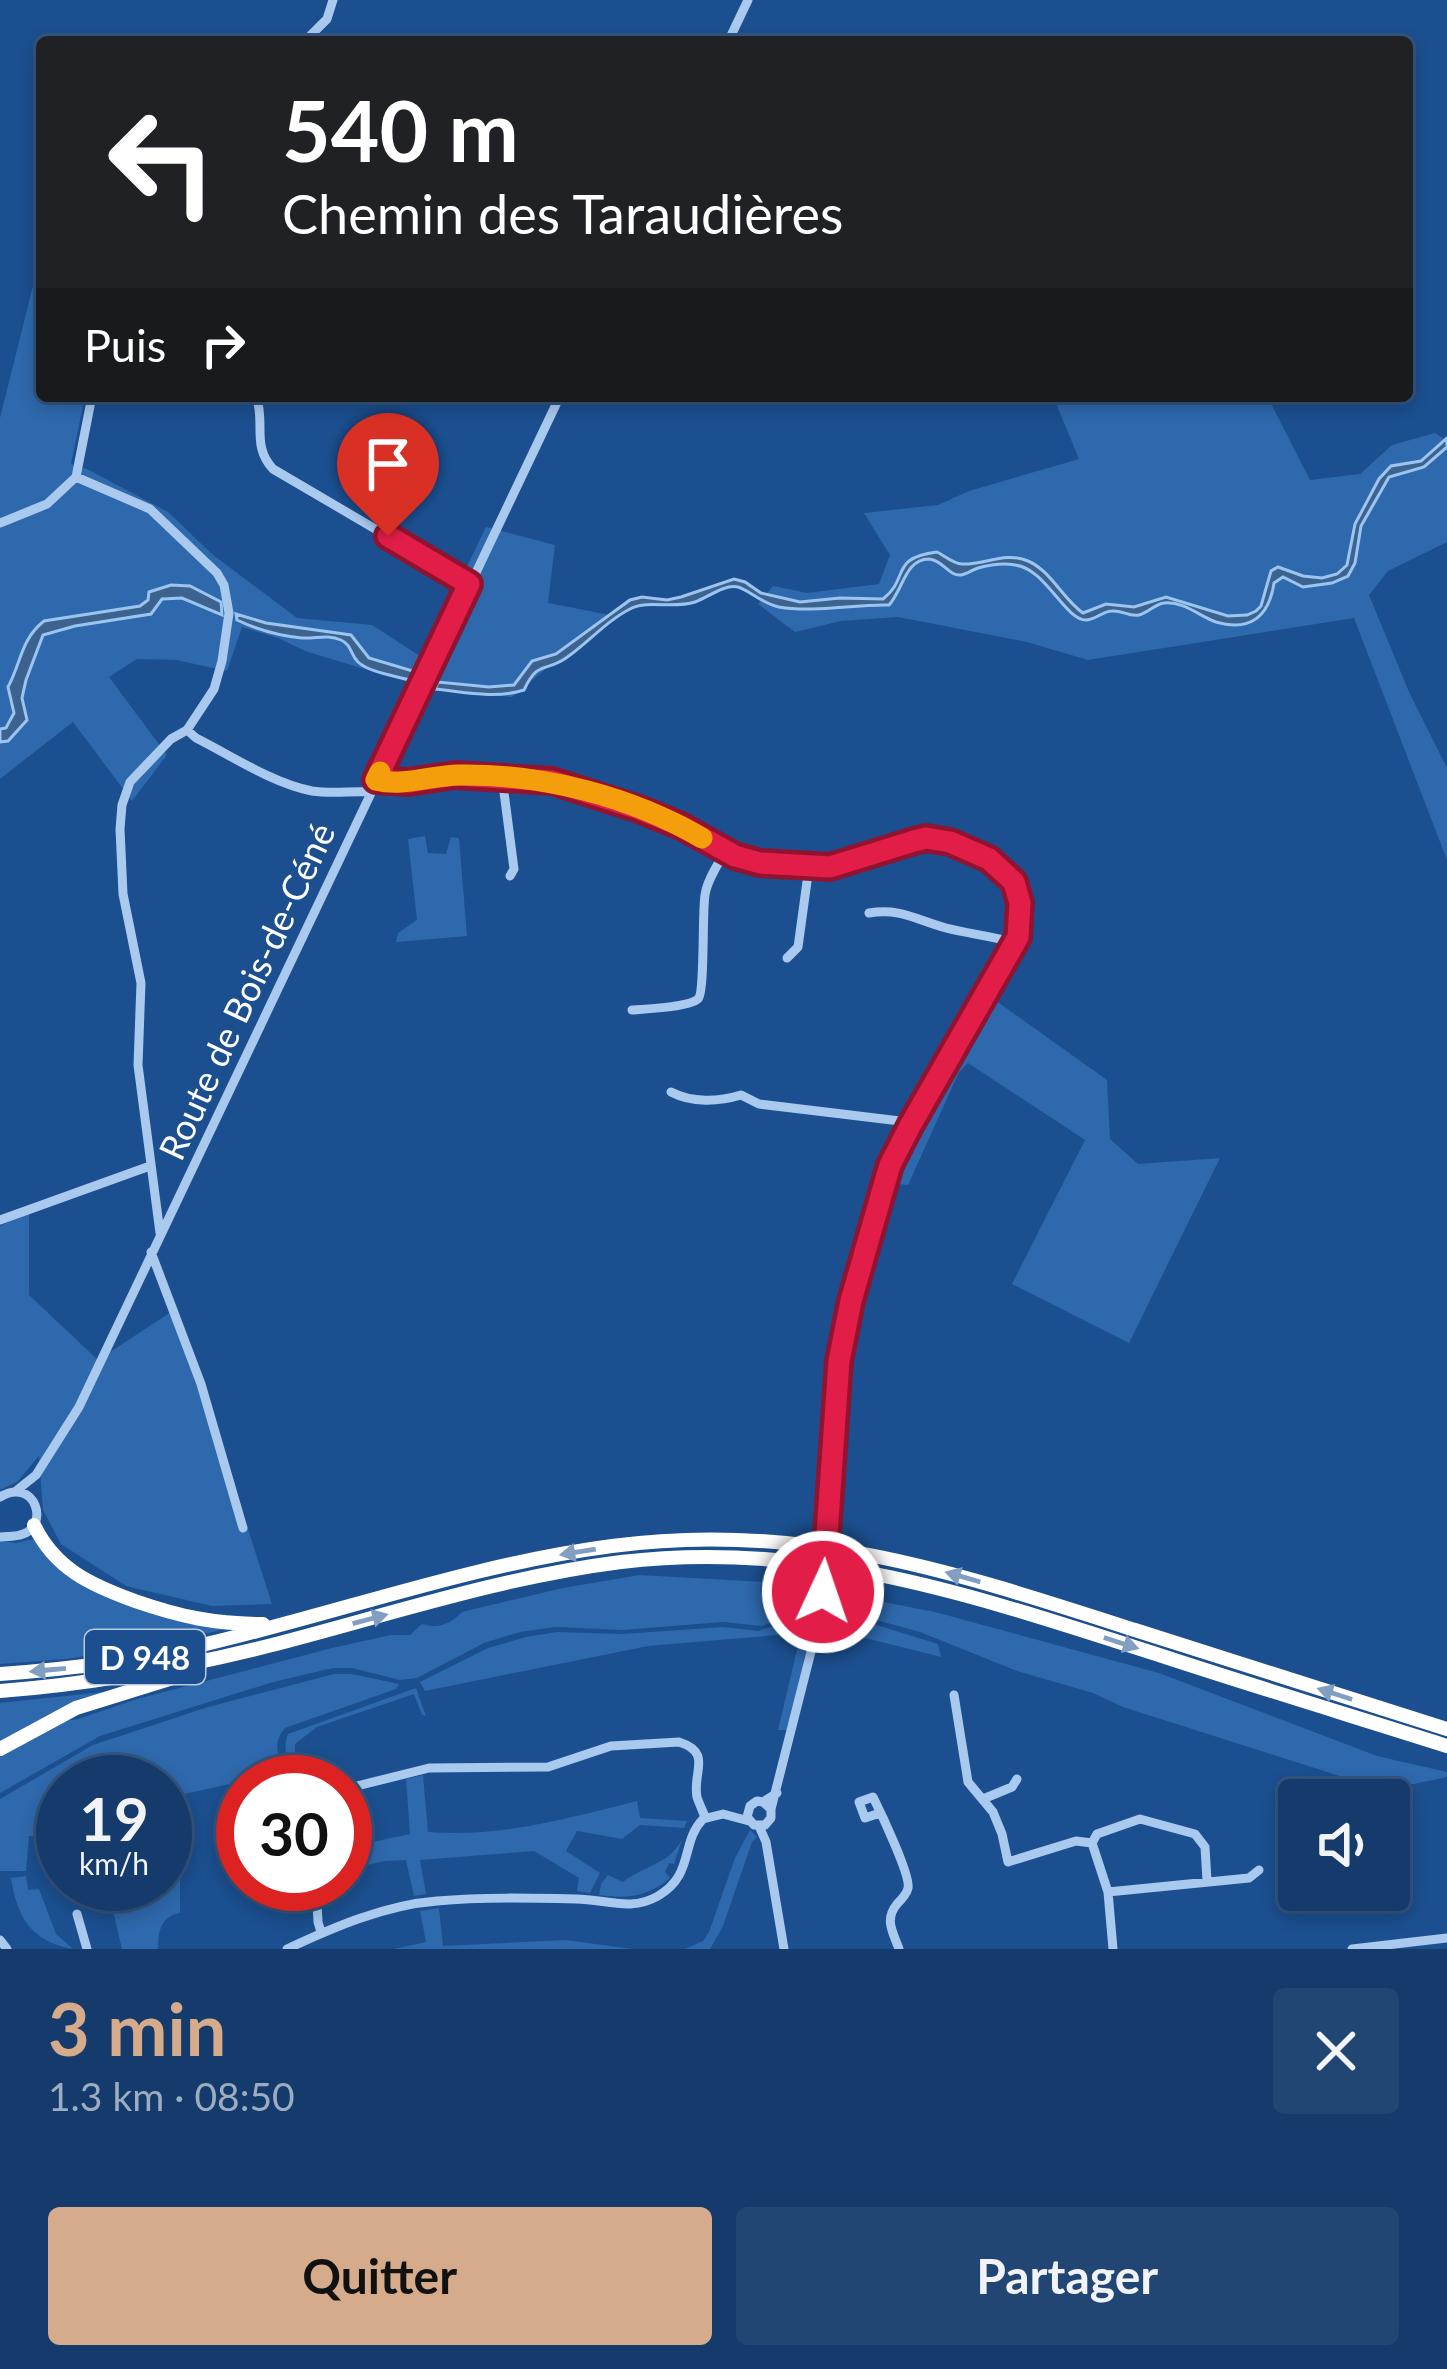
<!DOCTYPE html>
<html lang="fr">
<head>
<meta charset="utf-8">
<style>
  :root { --surface:#143b6b; --page:#214673; --text:#f1f3f6; --muted:#9dadc1; --line:#33557e; --accent:#d6ab8b }
  body { margin:0; font-family:Lato,sans-serif; background:var(--page); color:var(--text); height:100vh; display:flex; flex-direction:column; font-size:45px; white-space:nowrap }
  * { box-sizing:border-box; margin:0 }
  p { font-size:39px; color:var(--muted) }
  .icon { flex:none; width:66px; height:66px; fill:none; stroke:currentColor; stroke-width:2; stroke-linecap:round; stroke-linejoin:round }
  .map { position:relative; height:1949px; overflow:hidden }
  .details { display:flex; flex-direction:column; background:var(--surface); flex:1 }
  .details>* { flex:none }
  .guide { position:absolute; left:36px; top:36px; width:1377px; height:366px; border-radius:12px; box-shadow:0 6px 18px #0003,0 0 0 3px var(--line); background:#202124; color:#fff; overflow:hidden }
  .tools { position:absolute; left:1278px; top:1779px; display:grid; gap:24px }
  .tools a { display:grid; place-items:center; width:132px; height:132px; border-radius:12px; background:var(--surface); box-shadow:0 6px 18px #0003,0 0 0 3px var(--line); font-size:60px }
  .speed { position:absolute; left:36px; top:1755px; display:flex; gap:24px; font-size:60px; font-weight:700; text-align:center }
  .speed>* { display:grid; place-content:center; width:156px; height:156px; border-radius:50%; background:var(--surface); box-shadow:0 6px 18px #0003,0 0 0 3px var(--line); line-height:1 }
  .speed small { font-size:30px; font-weight:400 }
  .speed .limit { border:18px solid #d22; background:#fff; color:#111 }
  .pin { position:absolute; display:grid; place-items:center; width:102px; height:102px; color:#fff; margin:-123px -51px; border-radius:50% 50% 50% 0; rotate:-45deg; box-shadow:0 0 12px #0007 }
  .pin .icon { rotate:45deg }
  .me { position:absolute; width:132px; margin:-66px; rotate:3deg; stroke-linejoin:round; filter:drop-shadow(0 0 9px #0008) }
  .turn { display:flex; align-items:center; gap:42px; height:252px; padding:0 48px; font-size:54px }
  .turn .icon { width:156px; height:156px; stroke-width:2.5 }
  .turn b { display:block; font-size:84px; line-height:102px }
  .then { display:flex; align-items:center; height:114px; padding:0 48px; background:#0003; gap:24px; font-size:45px }
  .round { display:grid; place-items:center; flex:none; width:126px; height:126px; border-radius:12px; background:var(--page) }
  .headline { display:flex; align-items:center; justify-content:space-between; height:204px; padding:0 48px }
  h1 { font-size:72px; font-weight:700; line-height:90px; color:var(--accent) }
  .primary-button { display:flex; gap:24px; margin-top:auto; padding:24px 48px }
  .primary-button a { flex:1; height:138px; border-radius:12px; background:var(--accent); color:#111; font-size:48px; font-weight:700; line-height:138px; text-align:center }
  .primary-button a+a { background:var(--page); color:var(--text) }
  .map>svg:first-child { display:block }
</style>
</head>
<body>
<div class="map">
<svg width="1447" height="1949" viewBox="0 0 1447 1949">
  <rect width="100%" height="100%" fill="#1b4f8f"/>
  <!-- green -->
  <path fill="#2e69ad" d="M36 274H42V396H85L71 464 87 469 168 512 212 554 297 618 372 625 423 658 486 527 555 545 548 603 610 615 512 697 434 690 305 651 278 638 242 627 227 671 176 660 137 659 109 677 167 755 132 801 73 722 0 779V418Z
    M1053 396H1267L1310 480 1360 474 1392 445 1435 433 1447 441V542L1388 571 1369 595 1409 692 1447 768V860L1354 618 1088 660 1027 642 898 617 841 621 795 632 758 604 773 586 807 593 879 584 890 555 864 513 938 505 969 491 1079 459Z
    M425 836 428 853 446 854 451 837 459 838 467 936 396 942 398 933 417 920 408 839Z
    M992 998 1107 1080 1110 1139 1138 1164 1220 1158 1129 1343 1012 1284 1085 1140 968 1063 959 1072 908 1185 898 1184 899 1169Z
    M29 1211V1295L98 1360 177 1308 272 1604 212 1606 126 1586 61 1544 43 1510 39 1456 17 1482 0 1490V1226Z
    M34 1539 57 1565 86 1585 230 1628 160 1644 66 1659 0 1664V1540L15 1543Z
    M640 1575 815 1585 817 1603 800 1604 772 1622 762 1626 723 1622 623 1630 555 1627 520 1632 484 1643 417 1678 400 1680 352 1668H333L273 1682 100 1736 0 1793V1756L62 1721 78 1719 137 1699 332 1648 391 1635H410L422 1624C439 1629 450 1624 462 1612L563 1588Z
    M853 1596 935 1612 1159 1673 1377 1756 1447 1772V1777L1414 1784 1371 1786 1123 1707 1093 1693 1017 1671 920 1632 825 1606 828 1597Z
    M808 1607 816 1608 788 1730H778L801 1633 648 1646 425 1691 420 1682 488 1648 526 1637 557 1632 622 1634 723 1627 758 1631 780 1624Z
    M828 1610 938 1644 941 1657 829 1629 823 1632Z
    M334 1674H352L399 1684 396 1689 285 1728C272 1743 278 1756 285 1772L180 1795V1913C161 1916 158 1932 158 1949H122L114 1915 109 1909 116 1894 117 1884H165V1782H63V1813H49L47 1837 29 1836 26 1871H0V1799L93 1745 208 1707Z
    M416 1688 426 1716 422 1715 414 1694 317 1727 295 1744V1762L302 1781 297 1782C290 1766 281 1751 288 1734Z
    M112 1691 80 1699 0 1743V1703Z
    M423 1775 428 1832C499 1838 569 1818 637 1801L640 1818 687 1821 684 1828 640 1825 622 1839 577 1831 566 1851 600 1873 590 1893 577 1891 579 1878 534 1851 420 1860 426 1894 414 1896 406 1860 385 1861 345 1870V1848L410 1834 406 1779Z
    M750 1830 757 1837 752 1842 723 1926 710 1949H685L703 1941 709 1932 735 1858Z
    M682 1840 674 1864 669 1863 665 1872 670 1878C647 1897 628 1899 599 1895L601 1884 608 1875 623 1882C647 1864 666 1866 682 1840Z
    M26 1876 28 1890 39 1889 56 1934 73 1949C32 1942 17 1918 11 1878Z
    M439 1908 443 1946 566 1940 632 1949H394L426 1942 420 1911Z"/>
  <!-- water -->
  <path fill="#3c6290" stroke="#9cc4f0" stroke-width="3" d="M1447 438V447L1424 467 1389 477 1361 526 1355 563 1348 576 1332 583 1303 587 1283 577 1274 583C1269 616 1251 632 1216 622 1199 616 1184 601 1164 603 1155 604 1148 613 1139 615 1129 617 1122 610 1112 611 1103 611 1095 620 1086 620 1065 620 1045 568 1015 565 1004 563 989 565 978 568 972 570 967 574 961 575 948 576 943 560 929 559 905 559 903 590 889 605 854 604 814 613 779 607 761 603 749 590 738 587 724 584 707 598 695 602 673 609 648 600 632 608 607 620 588 643 566 658 544 673 538 660 524 690 496 699 464 692 435 689L438 682 489 687 514 685 532 661 556 654 630 600 642 597 667 600 681 597 734 579 745 582 761 593 800 602 840 598 883 599C910 578 889 558 937 552 945 556 953 564 962 564 985 565 1005 551 1028 561 1051 571 1063 599 1083 613L1106 604 1134 607 1166 597 1228 616 1247 615 1256 611 1261 606 1271 571 1278 567 1303 576 1322 578 1337 574 1347 565 1355 524 1379 479 1391 466 1421 461Z
    M171 585 190 586 221 602 222 615 182 598 162 599 151 614 75 626 43 635 26 680 22 698 27 720 8 741 0 742V729L6 728 14 713 8 687C21 663 21 639 44 621L140 606 148 600 149 592Z
    M236 614 266 623 351 635 369 658 416 672 413 681C397 676 370 673 358 662 350 654 352 645 341 640 327 634 316 639 302 638 281 636 256 629 237 620Z"/>
  <g fill="none" stroke-linecap="round" stroke-linejoin="round">
    <!-- minor -->
    <path stroke="#a9c9ee" stroke-width="9" d="M304 42 327 19 333 0
      M728 42 748 0
      M256 396C266 423 251 445 273 469L469 584
      M76 477 150 509 217 573 224 585 229 613 222 661 214 689 187 730 171 739 130 782 122 805 120 829 123 894 141 983 138 1065 160 1233
      M0 523 47 504 76 477 92 396
      M187 730 196 738C232 756 272 783 312 791 331 794 350 791 370 792
      M502 777 514 869 510 876
      M376 780 408 782 455 775 552 781 639 809 681 826 725 851 760 863 830 867 914 841 926 839 950 842 989 859 1014 882 1020 903 1018 937 901 1144 883 1189 851 1301 839 1361 827 1517
      M869 913C901 908 916 920 946 928 969 934 993 936 1015 943
      M787 958 798 947 809 867
      M632 1010C646 1009 689 1007 698 999 705 993 702 912 705 895 707 880 718 865 725 851
      M671 1092C692 1103 718 1102 741 1095L759 1104 900 1121 910 1126
      M0 1220 150 1166
      M151 1252 201 1384 243 1528
      M16 1491 36 1475 79 1407 560 396
      M0 1497C36 1476 51 1528 20 1535 13 1537 7 1536 0 1537
      M954 1695 968 1782 993 1812 1002 1834 1008 1862 1076 1841 1092 1843
      M345 1789 429 1768 548 1767 611 1746 679 1742C713 1753 692 1772 697 1797 698 1801 704 1814 705 1817
      M983 1799 1012 1787 1017 1779
      M763 1802 771 1809V1818L765 1825H754L747 1817 750 1806 757 1801 763 1802 777 1793
      M771 1809 815 1636 822 1592
      M880 1813 865 1818 859 1802 873 1797C880 1811 911 1876 908 1888 907 1894 901 1900 897 1904 884 1920 893 1932 899 1949
      M759 1826 766 1842 784 1949
      M222 1852 229 1842 243 1840
      M316 1884 318 1922 321 1932
      M1108 1892 1249 1878 1259 1870
      M77 1914 87 1949
      M0 1940 7 1949
      M287 1949C334 1927 385 1905 437 1901 482 1897 530 1898 576 1899 605 1899 631 1912 658 1896 695 1874 680 1843 703 1819L723 1814 749 1821
      M1113 1949 1108 1892 1092 1843 1097 1834 1140 1819 1195 1834 1205 1847 1207 1881
      M1352 1949 1447 1938"/>
    <!-- highway -->
    <path stroke="#fff" stroke-width="14" d="M34 1525C55 1569 91 1585 135 1601 181 1617 215 1624 263 1624
      M0 1674C69 1669 139 1661 206 1644 341 1612 474 1564 612 1546 803 1520 957 1573 1135 1630 1239 1663 1343 1696 1447 1729
      M0 1691C91 1684 180 1668 268 1646 385 1616 501 1577 621 1562 811 1539 975 1596 1153 1653 1250 1685 1349 1715 1447 1746
      M0 1749 76 1708 195 1671"/>
    <!-- minor-bridge -->
    <path stroke="#a9c9ee" stroke-width="9" d="M822 1592 827 1517"/>
  </g>
  <!-- one-way arrows -->
  <defs><path id="oneway-solid" d="M-6-.8H1V-3.2L6.5 0L1 3.2V.8H-6Z" transform="scale(3)"/></defs>
  <g fill="#829ec1">
    <use href="#oneway-solid" transform="translate(578 1552) rotate(171)"/>
    <use href="#oneway-solid" transform="translate(963 1577) rotate(-164)"/>
    <use href="#oneway-solid" transform="translate(370 1619) rotate(-15)"/>
    <use href="#oneway-solid" transform="translate(1121 1643) rotate(18)"/>
    <use href="#oneway-solid" transform="translate(48 1670) rotate(175)"/>
    <use href="#oneway-solid" transform="translate(1335 1694) rotate(-162)"/>
  </g>
  <g fill="none" stroke-linecap="round" stroke-linejoin="round">
    <!-- route casing -->
    <g stroke="#92132f" stroke-width="30">
      <path id="route" d="M388 536 469 584 376 780 408 782 455 775 552 781 639 809 681 826 735 856 760 863 830 867 914 841 926 838 950 842 989 859 1014 882 1020 903 1018 937 910 1126 890 1165 883 1189 851 1301 839 1361 823 1592"/>
    </g>
    <!-- route -->
    <use href="#route" stroke="#e11d48" stroke-width="21"/>
    <!-- slow -->
    <path stroke="#f59e0b" stroke-width="21" d="M380 772 376 780C404 787 431 775 460 775 543 774 630 796 702 838"/>
  </g>
  <g text-anchor="middle" dominant-baseline="central" stroke-width="9" stroke-linejoin="round" paint-order="stroke">
    <!-- shield labels -->
    <rect fill="#1b4f8f" stroke="#bbcadd" stroke-width="3" x="85" y="1630" width="120" height="54" rx="9"/>
    <g font-size="33" font-weight="bold" fill="#fff">
      <text x="145" y="1657">D 948</text>
    </g>
    <!-- street labels -->
    <g font-size="36" fill="#fff" stroke="#1b4f8f">
      <text transform="translate(246 991) rotate(-65)">Route de Bois-de-Céné</text>
    </g>
  </g>
</svg>
<div class="tools">
<a><svg class="icon" aria-label="sound" viewBox="0 0 24 24"><path d="M4 9h4l5-4v14l-5-4H4zM17 9q2 3 0 6"/></svg></a>
</div>
<div class="speed"><div>19<small>km/h</small></div><div class="limit">30</div></div>
<div class="pin" style="left:388px;top:536px;background:#d93025"><svg class="icon" aria-label="arrive" viewBox="0 0 24 24"><path d="M6 21V4h12l-3 4 3 4H6"/></svg></div>
<svg class="me" style="left:823px;top:1592px" viewBox="-20 -20 40 40"><circle r="17" fill="#e11d48" stroke="#fff" stroke-width="3"/><path d="M0-11L8 9 0 5-8 9z" fill="#fff"/></svg>
<div class="guide">
<div class="turn"><svg class="icon" aria-label="left" viewBox="0 0 24 24"><path d="M17 20v-9H6M10 6l-5 5 5 5"/></svg><div><b>540 m</b>Chemin des Taraudières</div></div>
<div class="then">Puis<svg class="icon" aria-label="right" viewBox="0 0 24 24"><path d="M7 20v-9h11M14 6l5 5-5 5"/></svg></div>
</div>
</div>
<section class="details">
<div class="headline"><div><h1>3 min</h1><p>1.3 km · 08:50</p></div><a class="round"><svg class="icon" aria-label="close" viewBox="0 0 24 24"><path d="M6 6l12 12M18 6L6 18"/></svg></a></div>
<div class="primary-button"><a>Quitter</a><a>Partager</a></div>
</section>
</body>
</html>
